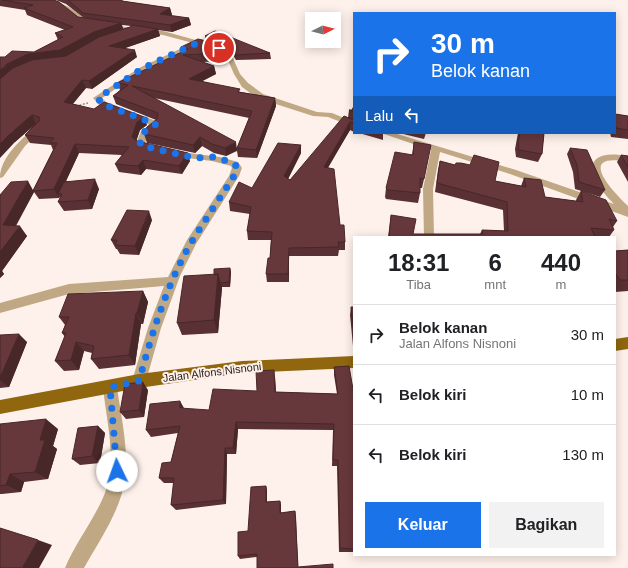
<!DOCTYPE html>
<html lang="id">
<head>
<meta charset="utf-8">
<style>
  :root { --surface:#fff; --page:#f2f2f2; --text:#202124; --muted:#757577; --line:#e0e0e0; --accent:#1a73e8 }
  body { margin:0; font-family:Helvetica,sans-serif; background:var(--page); color:var(--text); height:100vh; display:flex; flex-direction:column; font-size:15px; white-space:nowrap }
  * { box-sizing:border-box; margin:0 }
  p { font-size:13px; color:var(--muted) }
  .icon { flex:none; width:22px; height:22px; fill:none; stroke:currentColor; stroke-width:2; stroke-linecap:round; stroke-linejoin:round }
  .map { position:relative; flex:1; overflow:hidden }
  .drawer { position:absolute; left:353px; top:236px; width:263px; height:320px; display:flex; flex-direction:column; background:var(--surface); border-radius:0px; box-shadow:0 2px 10px #0003 }
  .drawer>* { flex:none }
  .top-card { position:absolute; left:353px; top:12px; width:263px; height:122px; border-radius:0px; box-shadow:0 2px 10px #0003; background:#1a73e8; color:#fff; overflow:hidden }
  .needle { width:26px; rotate:84deg }
  .buttons { position:absolute; left:305px; top:12px; display:grid; gap:8px }
  .buttons a { display:grid; place-items:center; width:36px; height:36px; border-radius:0px; background:var(--surface); box-shadow:0 2px 10px #0003; font-size:20px }
  .pin { position:absolute; display:grid; place-items:center; width:34px; height:34px; color:#fff; margin:-17px; border:2px solid #fff; border-radius:50%; box-shadow:0 1px 4px #0007 }
  .me { position:absolute; width:44px; margin:-22px; rotate:357deg; stroke-linejoin:round; filter:drop-shadow(0 0 3px #0008) }
  .turn { display:flex; align-items:center; gap:14px; height:84px; padding:0 12px; font-size:18px }
  .turn .icon { width:52px; height:52px; stroke-width:2.5 }
  .turn b { display:block; font-size:28px; line-height:34px }
  .then { display:flex; align-items:center; height:38px; padding:0 12px; background:#0003; gap:8px; font-size:15px }
  .eta { display:flex; justify-content:space-evenly; align-items:center; height:68px; text-align:center }
  .eta b { font-size:24px; font-weight:600; line-height:28px }
  .primary-button { display:flex; gap:8px; margin-top:auto; padding:8px 12px }
  .primary-button a { flex:1; height:46px; border-radius:0px; background:var(--accent); color:#fff; font-size:16px; font-weight:600; line-height:46px; text-align:center }
  .primary-button a+a { background:var(--page); color:var(--text) }
  ul { padding:0; list-style:none }
  li { display:flex; align-items:center; gap:12px; height:60px; padding:0 12px; border-top:1px solid var(--line) }
  li div { flex:1 }
  li b { display:block; font-size:15px }
  li em { font-style:normal }
  .map>svg:first-child { display:block }
</style>
</head>
<body>
<div class="map">
<svg width="628" height="568" viewBox="0 0 628 568">
  <rect width="100%" height="100%" fill="#fef1eb"/>
  <g fill="none" stroke-linecap="round" stroke-linejoin="round">
    <!-- path -->
    <path stroke="#988d87" stroke-width="1.5" stroke-dasharray="2 1.5" stroke-linecap="butt" d="M76 106 88 103"/>
    <!-- minor -->
    <path fill="#bfa883" fill-rule="evenodd" d="M44 0C61 0 76 10 88 22L83 23 62 7Z
      M107 25 163 31 221 47 232 56 240 74 248 83 263 94 317 112 332 113 354 122V127L328 117 313 116 257 98 242 87 234 74 227 58 217 49 199 45 145 69 102 98 106 102 159 122V126L148 134 145 143 154 146V150L151 151 137 146 136 144 141 131 150 125 100 106 93 98 141 67 193 43 163 35 105 28V26Z
      M36 126H42L43 128 25 146 3 177 0 178C0 157 22 139 36 126Z
      M381 133H394L516 170 614 204C588 179 578 147 628 156V162C576 152 611 190 628 206V217L510 174 440 152 433 189 434 237H424L423 189 431 150Z
      M173 151 220 157 238 162 242 168 239 176 196 244 180 276 161 328 146 381 144 386 139 388 134 386 132 381 148 328 164 286 69 294 0 313V303L69 284 168 277 187 240 229 176 232 168 231 166 212 161 170 156V152Z
      M110 380 115 382 117 387C121 417 129 449 125 479 121 510 99 541 84 568H65C76 541 96 518 106 490 117 459 106 419 103 387L105 382Z"/>
    <!-- major -->
    <path fill="#90670f" fill-rule="evenodd" d="M628 337V349L615 351V339Z
      M354 356V368L242 373 139 388 0 414V400L139 374 242 361Z"/>
  </g>
  <!-- wall -->
  <path fill="#593033" fill-rule="evenodd" d="M0 0H54L78 17 84 18 66 4 56 0H122V1L170 8 172 15 170 16 189 18 191 25 172 32 158 30 160 36 125 48 137 57 92 89 86 88 73 104 147 125 140 130 136 141 190 161 182 174 146 169 141 175 119 172 115 164 122 155 79 153 66 181 99 189 92 209 64 211 58 202 60 198 59 197V198L39 199 34 192 16 226 27 236 2 271 4 274 0 278V195L33 190 53 150 51 145 30 143 25 135 35 124 15 142 5 57 34 52 58 40 55 33 65 30 27 15 25 10 0 6ZM122 25 131 26 130 27 123 29Z
    M205 36 270 53 271 59 236 60 233 55 222 46 216 44 225 53 227 61 202 62 214 66 216 74 202 81 241 92 275 98 276 106 257 158 238 157 237 151 226 156 214 153 202 146 195 153 147 143 144 134 156 120 116 104 113 96 120 90 117 83 182 52 181 47 206 41ZM154 98 249 118 237 148Z
    M354 106V132L350 130 328 168 340 225 345 242V250H339L338 256H289V282H267L266 274 270 258 271 240H248L247 231 250 214 230 211 229 202 252 188 301 145V153L288 179 290 180 348 118 349 110H352Z
    M615 114 628 116V139L611 137 610 133H615Z
    M359 133H383V140Z
    M399 133H426L424 139Z
    M518 133H544L542 154 538 162 516 157 515 149Z
    M414 142 424 179 422 188H420V193L418 203 386 199 385 197 386 188 412 155Z
    M570 148 605 190 600 197 575 189 573 172 567 154Z
    M621 155 628 156V182L617 162Z
    M440 161 495 181 521 186 524 178 545 197 576 201V200L581 191 617 221 613 227 614 230 609 237H388L391 215 413 234H480L482 230 504 231 503 210 435 192 438 170Z
    M152 220 139 255 120 254 117 249H116L111 240Z
    M628 250V291L615 292V251Z
    M230 268 231 272 230 287H222L218 333 182 335 177 323 214 275Z
    M143 291 148 302 143 324H141L135 365 99 369 91 359 92 353 84 351 79 370 64 371 55 361 65 337 62 333 65 325 59 317Z
    M351 307H354V346H353L350 315Z
    M0 335 27 342 9 387 0 388Z
    M334 367 354 395V552H339L337 466H332L333 430 238 429 236 454H227L226 504 176 510 171 505 174 483H164L159 478 171 462 178 433 151 437 146 430 209 410 257 391 275 377 276 392 337 394 334 375Z
    M148 390 144 417 126 419 120 412Z
    M0 424 58 429 53 446 57 449 48 479 24 482 21 492 2 494H0Z
    M98 426 105 433 100 463 80 465 72 459Z
    M266 486 267 491V502L280 501 281 505V513L295 511 298 567 333 568H257V557L240 559 238 556Z"/>
  <!-- shaded-wall -->
  <path fill="#482729" d="M170 8 172 15 161 21 160 14Z
    M189 18 191 25 172 32 170 25Z
    M121 23 124 31 64 58 0 82V70L7 64 28 54 60 50 94 32Z
    M158 29 160 36 111 53 109 46Z
    M135 50 137 57 92 89 89 81Z
    M214 66 216 74 191 87 189 79Z
    M82 80 86 88 67 110 64 102Z
    M275 98 276 106 257 158 256 150Z
    M32 115 36 124 15 142 0 158V144L10 134Z
    M144 117 147 125 140 130 135 145 132 137 137 122Z
    M350 122V130L323 175 324 167Z
    M200 137 202 146 195 153 193 145Z
    M236 142 237 150 226 156 225 148Z
    M75 144 79 153 60 194H58L59 197V198L54 189Z
    M301 145V153L285 185 284 176Z
    M188 153 190 161 182 174 179 166Z
    M143 160 146 169 141 175 138 166Z
    M95 179 99 189 92 209 88 200Z
    M28 181 34 192 10 235 3 225Z
    M149 211 152 220 139 255 135 246Z
    M20 226 27 236 2 271 4 274 0 278V252Z
    M289 248V282L288 274Z
    M230 268 231 272 230 287 229 282Z
    M218 274 222 288 218 333 214 320Z
    M143 291 148 302 143 324 137 313Z
    M136 313 141 324 135 365 129 355Z
    M19 334 27 342 9 387 0 380V378Z
    M76 342 84 351 79 370 71 360Z
    M274 370 275 377 276 399 275 392Z
    M143 382 148 390 144 417 139 410Z
    M180 401 184 408H180Z
    M46 419 58 429 53 446 57 449 48 479 35 472 40 440Z
    M236 422 238 429 236 454 233 448Z
    M98 426 105 433 100 463 92 456Z
    M225 448 227 454 226 504 223 500Z
    M10 474 24 482 21 492 6 485Z
    M266 486 267 491V507L266 502Z
    M280 501 281 505V517L280 513Z
    M295 511 296 516 298 568Z
    M38 540 52 545 39 568H22Z"/>
  <!-- building -->
  <path fill="#67383b" stroke="#482729" d="M2 0H54L59 2 78 17 121 23 94 32 60 50 28 54 7 64 0 70V57H5L12 51 34 52 63 37 55 33 73 27 24 8 33 5Z
    M68 0H122V1L170 8 160 14 189 18 170 25 83 13Z
    M132 25 158 29 109 46 135 50 89 81 82 80 64 102 94 109 104 102 144 117 137 122 132 137 137 141 188 153 179 166 143 160 138 166 115 164 129 147 75 144 54 189 33 191 57 143H50L54 138 25 135 40 120 39 117 32 115 10 134 0 144V79L13 68 32 60 66 56 99 37 130 27Z
    M215 31 270 53 235 55 232 49 221 40 205 36Z
    M198 39 215 43 225 53 183 55 214 66 189 79 240 89 238 92 275 98 256 150 237 148 252 111 132 86 236 142 225 148 212 144 200 137 193 145 144 134 147 127 157 119 158 113 113 96 128 85 117 83 188 49 181 47Z
    M354 106V112L349 110H352Z
    M615 114 628 116V130L616 128 615 123Z
    M344 116 354 120V123L350 122 324 167 334 169 340 225H344L345 242H338L339 247 289 248 288 274H266L268 258H270L272 232 247 231 251 207 229 202 239 182 252 188 278 143 301 145 284 176 290 180Z
    M520 133H544L542 154 519 150 518 142Z
    M414 142 431 145 424 179 420 178V193L388 190 386 188 395 152 413 155Z
    M570 148 587 150 605 190 579 182 577 165Z
    M474 155 499 162 495 181 526 187 524 178 541 180 545 197 583 202 581 191 606 200 617 221 609 219 614 230 591 228 595 237H389L391 215 416 219 413 234H483L482 230 508 231 507 202 437 183 440 161 455 165 456 163H461L470 165Z
    M621 155 628 156V167Z
    M95 179 88 200 58 202 62 194H58L64 182Z
    M28 181 3 225 20 226 0 252V195L11 182Z
    M127 210 149 211 135 246 115 245 117 240H111Z
    M628 250V280H620L615 273V251Z
    M230 268 229 282 220 283 218 274 214 275V269Z
    M218 274 214 320 177 323 184 276Z
    M143 291 137 313H136L129 355 91 359 94 346 76 342 71 360 55 361 66 333H62L69 317H59L68 294Z
    M351 307H354V334Z
    M19 334 0 378V335Z
    M349 366 354 395V549L340 548 338 460H333L334 424 236 422 233 448H225L223 500 171 505 174 478H159L162 463 171 462 180 426 146 430 150 404 180 401V408L209 410 213 389 257 391 256 371 274 370 275 392 338 394 334 367Z
    M143 382 139 410 120 412 125 384Z
    M46 419 40 440H45L35 472 10 474 6 485 0 486V424Z
    M98 426 92 456 72 459 78 428Z
    M266 486V502L280 501V513L295 511 298 567 333 564V568H257V554L238 556V532L248 531 251 487Z
    M0 528 38 540 22 568H0Z"/>
  <g fill="none" stroke-linecap="round" stroke-linejoin="round">
    <!-- route -->
    <path stroke="#1a73e8" stroke-width="7" stroke-dasharray="0 12.6" d="M117 471 110 387 139 381C152 334 166 286 191 243 205 220 220 198 234 176L237 168 235 164 215 157 195 158 143 146 140 144 144 132 156 124 102 104 98 98 143 68 197 43 219 48"/>
  </g>
  <g text-anchor="middle" dominant-baseline="central" stroke-width="4" stroke-linejoin="round" paint-order="stroke">
    <!-- street labels -->
    <g font-size="11" fill="#261c16" stroke="#fef1eb">
      <text transform="translate(212 372) rotate(-7)">Jalan Alfons Nisnoni</text>
    </g>
  </g>
</svg>
<div class="buttons">
<a><svg class="needle" viewBox="-14 -14 28 28"><path d="M0-13l5 13h-10z" fill="#e53935"/><path d="M0 13l5-13h-10z" fill="#757577"/></svg></a>
</div>
<div class="pin" style="left:219px;top:48px;background:#d93025"><svg class="icon" aria-label="arrive" viewBox="0 0 24 24"><path d="M6 21V4h12l-3 4 3 4H6"/></svg></div>
<svg class="me" style="left:117px;top:471px" viewBox="-20 -20 40 40"><circle r="19" fill="#fff"/><path d="M0-13L10 11 0 6-10 11z" fill="#1a73e8"/></svg>
<div class="top-card">
<div class="turn"><svg class="icon" aria-label="right" viewBox="0 0 24 24"><path d="M7 20v-9h11M14 6l5 5-5 5"/></svg><div><b>30 m</b>Belok kanan</div></div>
<div class="then">Lalu<svg class="icon" aria-label="left" viewBox="0 0 24 24"><path d="M17 20v-9H6M10 6l-5 5 5 5"/></svg></div>
</div>
<section class="drawer">
<div class="eta">
<div><b>18:31</b><p>Tiba</p></div>
<div><b>6</b><p>mnt</p></div>
<div><b>440</b><p>m</p></div>
</div>
<ul>
<li><svg class="icon" aria-label="right" viewBox="0 0 24 24"><path d="M7 20v-9h11M14 6l5 5-5 5"/></svg><div><b>Belok kanan</b><p>Jalan Alfons Nisnoni</p></div><em>30 m</em></li>
<li><svg class="icon" aria-label="left" viewBox="0 0 24 24"><path d="M17 20v-9H6M10 6l-5 5 5 5"/></svg><div><b>Belok kiri</b></div><em>10 m</em></li>
<li><svg class="icon" aria-label="left" viewBox="0 0 24 24"><path d="M17 20v-9H6M10 6l-5 5 5 5"/></svg><div><b>Belok kiri</b></div><em>130 m</em></li>
</ul>
<div class="primary-button"><a>Keluar</a><a>Bagikan</a></div>
</section>
</div>
</body>
</html>
